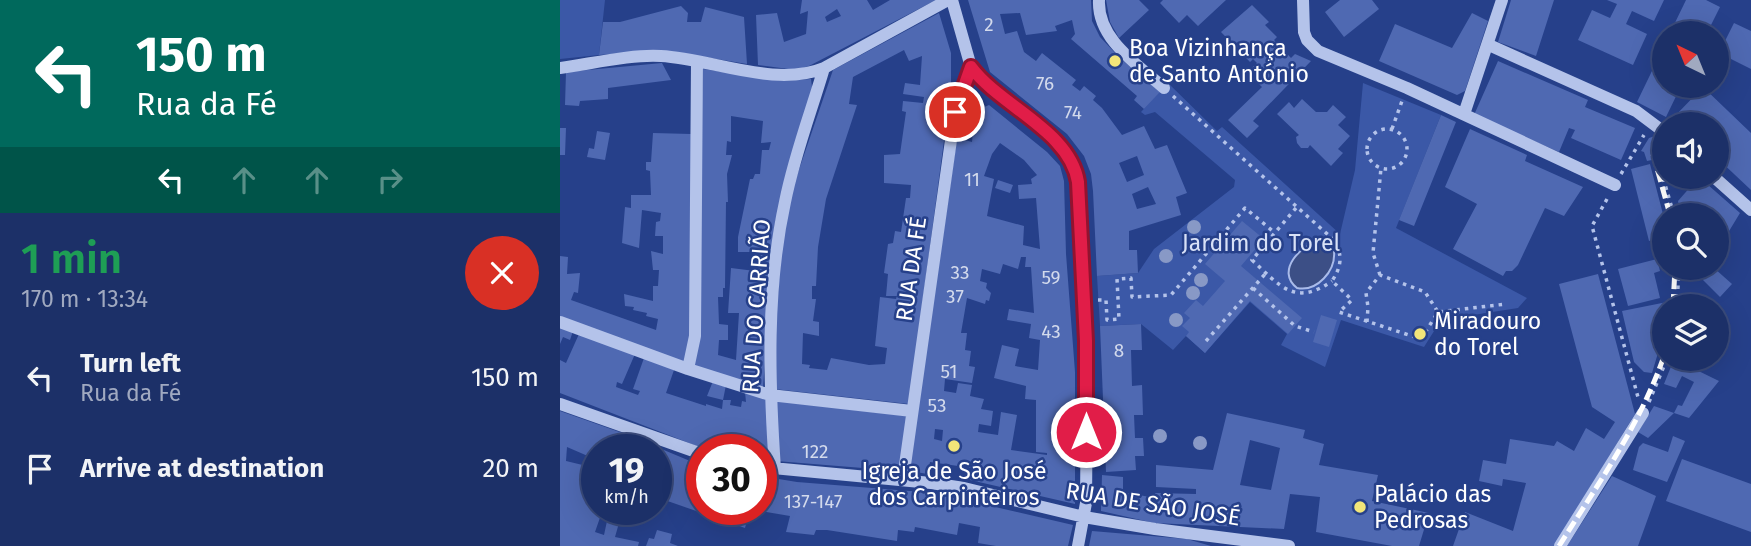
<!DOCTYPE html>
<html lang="en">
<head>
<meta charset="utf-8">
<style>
  :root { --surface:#1c3068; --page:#293c71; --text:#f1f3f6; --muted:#a0a9c0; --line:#3a4b7c }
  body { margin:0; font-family:"Fira Sans",sans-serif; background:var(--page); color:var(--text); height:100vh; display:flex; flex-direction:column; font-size:26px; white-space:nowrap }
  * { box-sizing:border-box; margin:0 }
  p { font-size:23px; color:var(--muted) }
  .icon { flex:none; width:38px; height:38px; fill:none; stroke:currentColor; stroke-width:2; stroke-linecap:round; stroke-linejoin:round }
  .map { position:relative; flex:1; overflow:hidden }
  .side { display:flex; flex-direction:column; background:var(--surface); width:560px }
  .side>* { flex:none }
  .banner { background:#00695c; color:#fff; overflow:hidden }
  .needle { width:46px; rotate:317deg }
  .fabs { position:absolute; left:1092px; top:21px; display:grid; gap:14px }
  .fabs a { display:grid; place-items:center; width:77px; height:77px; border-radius:50%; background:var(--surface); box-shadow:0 7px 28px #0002,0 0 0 2px var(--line); font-size:35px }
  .speed { position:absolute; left:21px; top:434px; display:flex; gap:14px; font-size:35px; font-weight:700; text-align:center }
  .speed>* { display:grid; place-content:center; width:91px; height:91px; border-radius:50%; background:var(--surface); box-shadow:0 7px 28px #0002,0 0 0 2px var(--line); line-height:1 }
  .speed small { font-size:18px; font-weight:400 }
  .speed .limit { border:10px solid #d22; background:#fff; color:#111 }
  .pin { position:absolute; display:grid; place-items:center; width:60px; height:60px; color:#fff; margin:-30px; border:4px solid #fff; border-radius:50%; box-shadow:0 2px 7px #0007 }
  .me { position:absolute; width:77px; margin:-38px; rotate:0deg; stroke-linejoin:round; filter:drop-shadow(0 0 5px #0008) }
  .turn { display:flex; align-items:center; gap:24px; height:147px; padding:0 21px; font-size:32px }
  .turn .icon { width:91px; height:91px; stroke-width:2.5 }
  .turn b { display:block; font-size:49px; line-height:60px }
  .lanes { display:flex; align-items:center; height:66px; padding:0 21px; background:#0003; justify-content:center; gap:35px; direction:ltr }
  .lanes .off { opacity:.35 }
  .round { display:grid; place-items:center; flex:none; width:74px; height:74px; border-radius:37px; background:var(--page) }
  .headline { display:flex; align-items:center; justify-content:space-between; height:119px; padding:0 21px }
  h1 { font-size:42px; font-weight:600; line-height:52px; color:#1e9e55 }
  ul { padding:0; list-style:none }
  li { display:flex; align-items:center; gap:21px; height:91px; padding:0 21px }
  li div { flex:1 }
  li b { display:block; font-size:26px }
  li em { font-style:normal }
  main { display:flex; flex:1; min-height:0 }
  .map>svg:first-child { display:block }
</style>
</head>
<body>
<main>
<section class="side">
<div class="banner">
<div class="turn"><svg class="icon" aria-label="left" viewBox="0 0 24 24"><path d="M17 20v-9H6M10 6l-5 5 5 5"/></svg><div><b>150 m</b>Rua da Fé</div></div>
<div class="lanes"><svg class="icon" aria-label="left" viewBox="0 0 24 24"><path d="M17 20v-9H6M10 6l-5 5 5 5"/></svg><svg class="icon off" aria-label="ahead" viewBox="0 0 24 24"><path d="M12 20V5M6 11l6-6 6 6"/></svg><svg class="icon off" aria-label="ahead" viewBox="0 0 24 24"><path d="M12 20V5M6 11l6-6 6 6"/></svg><svg class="icon off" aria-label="right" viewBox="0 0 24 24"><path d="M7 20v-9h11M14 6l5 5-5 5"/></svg></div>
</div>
<div class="headline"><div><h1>1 min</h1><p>170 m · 13:34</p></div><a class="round" style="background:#d93025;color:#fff"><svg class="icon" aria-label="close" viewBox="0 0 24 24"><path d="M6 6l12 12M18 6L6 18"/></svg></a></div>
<ul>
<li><svg class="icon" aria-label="left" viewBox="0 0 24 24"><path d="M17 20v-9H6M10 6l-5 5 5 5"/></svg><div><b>Turn left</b><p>Rua da Fé</p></div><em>150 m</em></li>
<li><svg class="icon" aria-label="arrive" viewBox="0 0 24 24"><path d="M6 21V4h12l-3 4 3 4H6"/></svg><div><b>Arrive at destination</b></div><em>20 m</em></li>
</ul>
</section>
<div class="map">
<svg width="1191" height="546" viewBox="0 0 1191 546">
  <rect width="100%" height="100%" fill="#26408a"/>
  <!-- green -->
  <path fill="#3b58a7" d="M0 0H45L39 55 0 59Z
    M608 83 657 131 662 127 780 234 795 170 803 83 881 115 836 228 967 298 958 308 881 320 864 347 781 320 765 367 721 345 727 334 690 302 645 353 626 336 613 350 581 324 540 326 537 276 578 273 594 249 674 187 675 180 595 112 585 115 581 112Z"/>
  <!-- water -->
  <path fill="#3c4f86" stroke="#a9bbea" stroke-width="2" d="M761 241 769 245 774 251C776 271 757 292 737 288 715 271 741 244 761 241Z"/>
  <!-- building -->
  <path fill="#4f69b2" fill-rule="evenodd" d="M242 0H307L313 10 330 0H376L249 66 236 70 198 65 196 15 217 13 224 42 246 34 248 11 240 14ZM277 9 281 16 267 22 265 17Z
    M408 0H531L532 21 540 37 561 59 600 92 584 109 574 100 577 96 511 39 515 34 512 20 495 26 497 31 466 35 460 13 440 14 445 34 457 31 464 52 476 61 482 53 516 80 512 85 520 91 524 86 536 96 533 100 542 108 562 135 584 126 595 149 607 145 627 193 616 197 621 215 569 231V250H577L578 273 537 276 533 191 531 174 524 156 507 134 430 72ZM577 156 584 175 567 182 559 163ZM588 187 596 204 577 209 572 194Z
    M546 0H579L589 10 559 38 550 22Z
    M603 0H666L638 26 627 15 619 23 600 3Z
    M780 0H812L819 9 784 37 765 12Z
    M951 0H994L976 56 938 42Z
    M1047 0H1104L1094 21 1072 11 1066 24 1087 34 1073 65 1018 40 1032 10 1050 18 1057 4Z
    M1126 0H1146L1160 7 1147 33H1110Z
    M692 5 709 22 705 25 717 37 714 40 731 58 735 54 751 61 693 121 699 126 687 138 668 120 702 87 687 72 697 63 693 59 690 62 661 32Z
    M121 6 128 13 127 22H141L145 7 184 17 187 64 101 50 39 55 43 22H60Z
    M379 13 391 53V88L349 404 214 389 216 317 222 246 230 196 273 70ZM344 50 349 61 362 56 360 85 345 83 343 94 364 97 363 103 343 101 342 111 346 112 340 154 324 155V183L351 185 350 198H346L341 232 335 231 333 243 328 244 324 273 328 274 326 296H337L336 299 320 297 315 346 327 348 325 364 309 365 271 358 267 370 249 368 250 365 242 364 243 333 259 336V322L253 321 256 299H252V286H256L258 247 266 199 297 105 289 104 293 77Z
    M912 13 928 21 905 91 897 95 819 61 835 24 892 48Z
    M1174 23 1191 31V69L1159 53Z
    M1104 46V86H1121L1106 117 1077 102Z
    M938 61 1028 100 1025 107 1075 128 1061 160 1011 138 1015 130 1009 128 999 152 914 115Z
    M102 63 111 80 48 88V99L20 101 19 106 5 105 6 72Z
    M143 69 224 81 251 79 253 95 226 174 215 224 203 388 132 367ZM171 116 203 121 201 143 211 142 209 150H202L200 174H195L193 179H190L178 237V252H197L195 271 171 268 168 313H179L176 360 158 355 159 340H168V325L159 324 158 297H163V288H165L166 202H168L167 174 172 155H166L167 141 171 142Z
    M1143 87 1191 133V190L1157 158V124H1122L1114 117Z
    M742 99 756 112H767L773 105 786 117 778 125 790 136 778 149 783 153 771 166 750 145 748 148H741L737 143 736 137 739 135 717 114 729 102 734 108Z
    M429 105 487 152 500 166 504 181 506 254 515 372V504L410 480 412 468 370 462 368 474 349 471 397 138 412 142 415 111ZM440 143 464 160 477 175 471 179 472 184 458 185 459 199 476 198 480 249 463 245 464 226 427 216 434 179 424 176 432 154ZM461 257H466L465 267H471L474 313 449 309 447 320 471 324 469 338 480 340 478 370 455 366 459 349 442 345 434 378 466 386 465 399 476 400V452L487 453V455L451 450 457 415 441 412 438 435 418 432 419 424 431 426 433 411 421 409 424 399 410 396 412 385 398 383 396 393 384 391 385 379 412 383 415 367 409 366 411 351 405 350 407 333H401L407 298 425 304 426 300 429 301 431 293 426 288 427 283 420 281 422 269 440 274 443 264 458 269ZM375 429 383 430 382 441 374 439Z
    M881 115 896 122 854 226 839 220Z
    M0 128H6L5 155H0Z
    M910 129 967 155 965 161 1023 187 1004 216 985 208 958 265 952 271H946L943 276 893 249 917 204 885 187Z
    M37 131 50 133 45 160 27 157 29 148 34 149Z
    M93 133 131 134 133 327 125 364 0 319V256L8 257 7 274 20 273 18 293 14 292 11 300 96 330 98 319 86 316 87 313 73 310 74 307 65 306 64 294 93 301V286H98L99 270H93L91 251 103 254V236H95L96 222 100 221 101 213 82 210 79 248 62 243 65 207 71 208V195H91L90 171 86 170V162H91Z
    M1095 136 1104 145V159L1101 149 1094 142 1090 151 1092 160 1087 161 1084 152 1081 151 1089 138Z
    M1090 164 1104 218V237L1089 241 1071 169Z
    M1139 177 1180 213 1157 251V215H1121L1118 201Z
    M438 180 453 185 450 193 435 188Z
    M682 221 704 239 681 266 742 318 728 334 690 301 645 353 626 336 629 332 622 326 630 318 624 313 636 300 643 306 665 281 645 264Z
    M1097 259 1100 271 1094 273 1100 298 1068 306 1058 269Z
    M1131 268H1154L1172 284 1160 297Z
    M1038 274 1075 414 994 546H893L905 512 953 531 966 483 943 479 942 486 919 481 923 460 946 464 950 439 994 446 997 441 1014 451 1026 428 1044 439 1055 422 1032 407 999 284Z
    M1107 302V306H1104L1101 343 1092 373 1084 372 1074 362 1062 311Z
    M761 315 777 320 769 347 753 342Z
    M581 324 582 350H571L572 386 582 385 583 415H574L575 438H583L584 456H575L576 470 546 472 540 326Z
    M0 326 13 331 10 340 3 337 0 344Z
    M19 334 75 354 62 384 57 382 56 387 78 395 80 391 73 389 84 358 114 370 106 393 146 406V404L162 409 163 400H171L170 405 181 407 182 401 186 402 185 392 206 397 212 462 201 461V450H147L0 393V360L6 363Z
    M1114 359 1159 381 1129 418 1114 413 1118 405 1122 406 1134 382 1122 376 1116 388 1104 384Z
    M153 381 166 385 163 400 147 396Z
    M216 401 348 416 340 471 216 461Z
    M1094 406 1114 413 1088 438 1078 432Z
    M0 411 68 435 142 466V509H190L185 528 96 497V450H37V509H43L35 532 44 535 47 521 59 523 55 537 79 542 78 546H0ZM7 447 37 460 31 467 6 461Z
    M667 413 745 430 743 438 764 444 759 465 818 475 812 501 869 513 859 546H832L756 532 760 497 730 494 724 529 594 523 541 511 542 475 563 477V492L595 498V493L636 494V489L596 487V465L653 470ZM690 440 720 448 711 490 680 485Z
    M1113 436 1125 441 1107 482 1073 470 1079 447 1083 443 1108 452Z
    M1122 459 1191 484V532L1106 501Z
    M201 476 237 482 362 492 405 500 513 525 508 546H436L418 543 420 527 399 523 397 535 355 527 354 532 338 530 337 541 267 530H256L254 535 226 532 230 516 201 511Z
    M1052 476 1096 496 1078 546H1007Z
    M97 530 112 534 110 543 118 546H86L89 538 94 539Z
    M532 531 627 539 651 546H529Z"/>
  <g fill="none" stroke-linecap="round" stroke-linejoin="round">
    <!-- path -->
    <path stroke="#b4c3ea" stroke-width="3.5" stroke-dasharray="3.5 5" stroke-linecap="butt" d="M613 96 775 241C783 257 781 267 772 281L792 300 779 312 861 339 878 312 946 304
      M807 149a20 20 0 1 1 40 0a20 20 0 1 1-40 0Z
      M832 129 842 101
      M1096 154 1114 215
      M1061 174 1084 135
      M1047 199 1032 226 1079 401
      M736 208 692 260C720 286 735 307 772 281
      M820 275 813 253 821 168
      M693 288 735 326 754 332
      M538 300H546L547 320 559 319 557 279 571 278 572 297 611 295 685 208 714 232
      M1117 306 1119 268
      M807 322 808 307 806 293 820 275 865 292 878 312
      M646 341 706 273
      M1089 402 1107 359"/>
    <!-- minor -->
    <path stroke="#b4c3ea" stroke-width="12" d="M392 0 411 67 429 88 498 143 509 157 516 173 526 341 527 384 526 503 518 546
      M539 0C537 39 577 64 604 88
      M743 0 744 32 747 40 758 51 847 88 1055 185
      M929 45 1076 111 1104 132
      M0 68C30 64 72 54 101 56 153 59 215 88 264 68L388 0
      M904 114 942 0
      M1154 177 1191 210
      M0 322 128 369 210 395 352 411
      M128 369 135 336 137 61
      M0 404 142 454
      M201 467 371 483 404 488 524 517 595 529 729 546
      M215 469C209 381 206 289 225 202 234 156 251 112 264 68
      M343 479 395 112 411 67
      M1000 546 1083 413"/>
    <!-- rail -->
    <path stroke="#fff" stroke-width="5" stroke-dasharray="12 5" stroke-linecap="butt" d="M1093 154 1110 215
      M1113 306 1115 268
      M999 546C1038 484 1080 425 1104 356"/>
  </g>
  <!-- trees -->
  <g fill="#8899c6">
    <circle cx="634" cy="227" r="7"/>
    <circle cx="606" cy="256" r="7"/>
    <circle cx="641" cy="280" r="7"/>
    <circle cx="633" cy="293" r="7"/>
    <circle cx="616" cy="320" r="7"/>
    <circle cx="600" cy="436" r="7"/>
    <circle cx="640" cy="443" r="7"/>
  </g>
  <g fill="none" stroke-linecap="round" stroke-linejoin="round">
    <!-- route casing -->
    <g stroke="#92132f" stroke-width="18">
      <path id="route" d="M395 112 411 67C441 107 510 131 518 182L526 341V432"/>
    </g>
    <!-- route -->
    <use href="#route" stroke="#e11d48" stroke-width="12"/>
  </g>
  <!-- markers -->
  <g fill="#f2e579" stroke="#26408a" stroke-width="2.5">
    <circle cx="555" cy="61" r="7"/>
    <circle cx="860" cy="334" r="7"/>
    <circle cx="394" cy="446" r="7"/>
    <circle cx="800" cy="507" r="7"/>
  </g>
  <g text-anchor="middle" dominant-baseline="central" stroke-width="5" stroke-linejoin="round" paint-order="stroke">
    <!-- number labels -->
    <g font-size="19" fill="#d3daec">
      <text x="429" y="24">2</text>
      <text x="485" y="83">76</text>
      <text x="513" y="112">74</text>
      <text x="412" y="179">11</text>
      <text x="400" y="272">33</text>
      <text x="491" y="277">59</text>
      <text x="395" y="296">37</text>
      <text x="491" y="331">43</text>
      <text x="559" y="350">8</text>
      <text x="389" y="371">51</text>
      <text x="377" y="405">53</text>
      <text x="255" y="451">122</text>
      <text x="253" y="501">137-147</text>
    </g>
    <!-- poi labels -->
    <g font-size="23" fill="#fff" stroke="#26408a" text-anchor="start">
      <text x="569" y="48">Boa Vizinhança<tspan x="569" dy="26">de Santo António</tspan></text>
      <text x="874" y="321">Miradouro<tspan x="874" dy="26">do Torel</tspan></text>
      <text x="394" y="471" text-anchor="middle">Igreja de São José<tspan x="394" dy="26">dos Carpinteiros</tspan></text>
      <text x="814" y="494">Palácio das<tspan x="814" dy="26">Pedrosas</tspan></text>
    </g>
    <!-- park labels -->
    <g font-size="23" fill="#d8e1f7" stroke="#26408a">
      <text x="701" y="243">Jardim do Torel</text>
    </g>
    <!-- street labels -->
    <g font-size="23" fill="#fff" stroke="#26408a">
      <text transform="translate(351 269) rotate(-82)">RUA DA FÉ</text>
      <text transform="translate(196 306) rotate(-86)">RUA DO CARRIÃO</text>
      <text transform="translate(593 504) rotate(9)">RUA DE SÃO JOSÉ</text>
    </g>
  </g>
</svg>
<div class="fabs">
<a><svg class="needle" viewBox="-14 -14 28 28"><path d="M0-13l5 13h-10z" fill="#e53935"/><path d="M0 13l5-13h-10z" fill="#a0a9c0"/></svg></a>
<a><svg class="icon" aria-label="sound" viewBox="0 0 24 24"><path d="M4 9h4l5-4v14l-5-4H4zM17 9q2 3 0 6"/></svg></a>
<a><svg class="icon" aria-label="search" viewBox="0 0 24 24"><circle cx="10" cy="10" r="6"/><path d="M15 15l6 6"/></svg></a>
<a><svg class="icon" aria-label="layers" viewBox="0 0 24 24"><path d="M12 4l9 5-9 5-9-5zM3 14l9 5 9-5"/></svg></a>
</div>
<div class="speed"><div>19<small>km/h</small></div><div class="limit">30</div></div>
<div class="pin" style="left:395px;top:112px;background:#d93025"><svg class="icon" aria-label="arrive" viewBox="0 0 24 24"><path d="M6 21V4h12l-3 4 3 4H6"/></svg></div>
<svg class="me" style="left:526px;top:432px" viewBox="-20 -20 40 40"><circle r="17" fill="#e11d48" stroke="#fff" stroke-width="3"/><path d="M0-11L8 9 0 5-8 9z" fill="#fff"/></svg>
</div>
</main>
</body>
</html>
